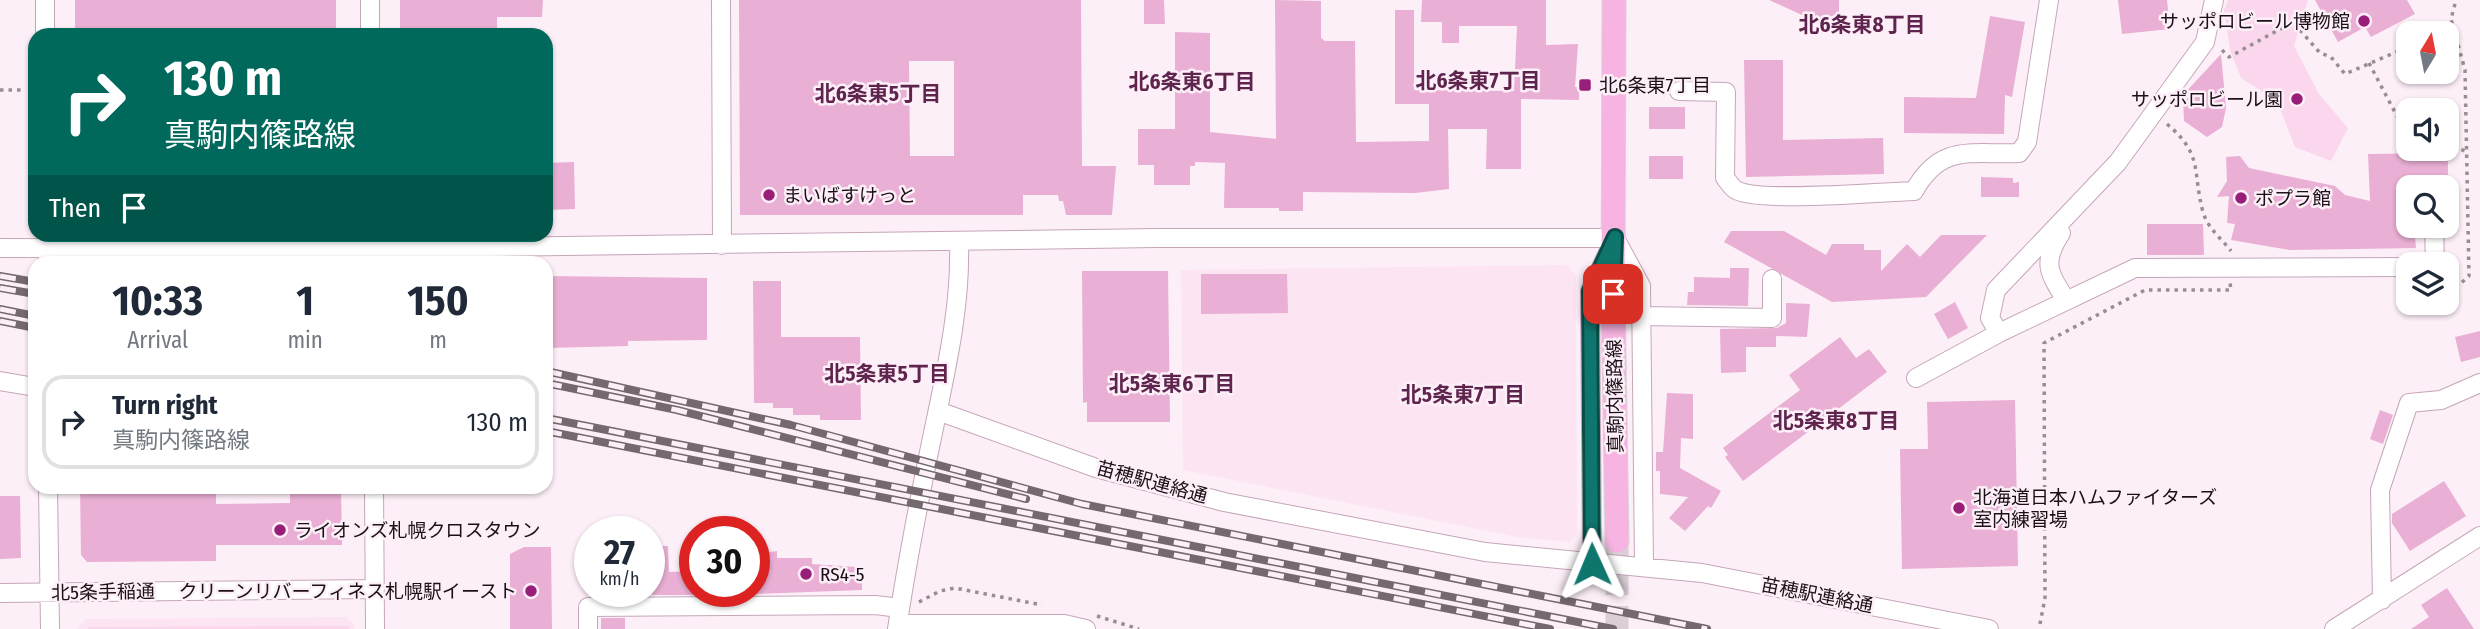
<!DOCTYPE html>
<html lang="en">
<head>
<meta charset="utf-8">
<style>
  :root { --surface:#fff; --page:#f2f2f3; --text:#1f2937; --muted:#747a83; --line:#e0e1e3 }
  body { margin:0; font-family:"Fira Sans Condensed","Noto Sans JP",sans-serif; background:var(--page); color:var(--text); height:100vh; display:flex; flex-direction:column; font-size:26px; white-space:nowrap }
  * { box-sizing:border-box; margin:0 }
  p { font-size:23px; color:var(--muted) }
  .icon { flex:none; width:38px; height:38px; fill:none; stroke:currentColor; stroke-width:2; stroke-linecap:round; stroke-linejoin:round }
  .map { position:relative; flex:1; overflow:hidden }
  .drawer { position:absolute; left:28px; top:256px; width:525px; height:238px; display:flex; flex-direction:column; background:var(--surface); border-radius:21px; box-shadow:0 2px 5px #0004 }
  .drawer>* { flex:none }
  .guide { position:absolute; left:28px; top:28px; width:525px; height:214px; border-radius:21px; box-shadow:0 2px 5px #0004; background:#00695c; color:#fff; overflow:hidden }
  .needle { width:46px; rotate:10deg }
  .buttons { position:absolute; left:2396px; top:21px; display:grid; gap:14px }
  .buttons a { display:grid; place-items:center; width:63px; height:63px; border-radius:14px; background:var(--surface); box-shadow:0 2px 5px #0004; font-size:35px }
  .speed { position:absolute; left:574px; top:516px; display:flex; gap:14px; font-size:35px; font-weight:700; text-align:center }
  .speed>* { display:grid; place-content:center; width:91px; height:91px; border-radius:50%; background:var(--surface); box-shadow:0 2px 5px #0004; line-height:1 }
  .speed small { font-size:18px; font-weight:400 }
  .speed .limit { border:10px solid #d22; background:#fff; color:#111 }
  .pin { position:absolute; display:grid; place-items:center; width:60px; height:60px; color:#fff; margin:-30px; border-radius:14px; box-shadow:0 4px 10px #0006 }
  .me { position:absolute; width:77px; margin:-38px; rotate:359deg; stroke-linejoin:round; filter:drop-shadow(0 0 5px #0008) }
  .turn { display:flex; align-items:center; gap:24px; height:147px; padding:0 21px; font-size:32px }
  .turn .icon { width:91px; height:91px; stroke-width:2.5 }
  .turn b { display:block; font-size:49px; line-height:60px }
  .then { display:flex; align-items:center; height:66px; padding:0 21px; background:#0003; gap:14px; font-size:26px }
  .eta { display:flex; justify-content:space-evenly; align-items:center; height:119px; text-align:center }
  .eta b { font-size:42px; font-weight:700; line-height:49px }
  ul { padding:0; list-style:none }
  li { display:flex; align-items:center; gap:21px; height:94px; margin:0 14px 10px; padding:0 7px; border:4px solid var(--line); border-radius:21px }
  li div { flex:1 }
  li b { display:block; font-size:26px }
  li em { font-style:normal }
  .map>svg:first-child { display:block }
</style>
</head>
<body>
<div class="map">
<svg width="2480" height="629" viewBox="0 0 2480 629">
  <rect width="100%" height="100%" fill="#fdeff8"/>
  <!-- built -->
  <path fill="#fde4f3" d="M1566 265 1576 275 1577 533 1570 542 1523 538 1183 470 1181 270Z
    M346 617 354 624 355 629H77L86 619Z"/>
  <!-- green -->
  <path fill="#fad7ec" d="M2228 0H2308L2294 46 2319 94 2348 128 2331 161 2295 147 2277 101 2241 78 2230 50 2224 10Z
    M349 626 350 629H88V627Z"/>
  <!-- building -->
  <path fill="#e9afd4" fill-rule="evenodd" d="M75 0H336V35H75Z
    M400 0H543L542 17H497V35H400Z
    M739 0H1081L1082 166H1116L1112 215H1066L1063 201H1059L1058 195H1023V215H740ZM909 61H954V156H910Z
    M1144 0H1164L1165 24H1144Z
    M1275 0 1321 1V38L1325 41H1355L1356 142 1429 141V104H1395V10H1414V90L1514 91 1517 26H1459V43H1442V22H1421L1422 0H1546V45L1578 44 1575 87H1579V100L1521 99V169H1486L1487 129H1448L1449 189 1415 193 1303 192V211H1279V208H1224L1225 163 1195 162V166H1190V185H1154V165H1138V129H1175V32L1210 33V132L1276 139Z
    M1769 0H1839V14L1822 19 1804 16Z
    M2118 0H2167L2170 29 2122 34Z
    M2315 0H2407L2415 14 2371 37 2365 27 2338 42Z
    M1990 16 2025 22 2012 97 2005 95 2004 134 1904 133V97L1976 98Z
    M2221 54 2226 108 2222 127 2207 137 2184 121 2183 95Z
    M1744 60H1783V140L1883 138 1884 174 1746 177Z
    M1649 107H1685V129H1649Z
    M2448 153V186L2408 187V226H2414L2416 248 2290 250 2231 240 2235 224 2227 223 2229 196 2217 197 2227 181 2226 157 2240 156 2249 168 2335 186 2345 195 2370 201 2368 154Z
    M1649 156H1683V179H1649Z
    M574 162 575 209 546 210V163Z
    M1981 177 2013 178V183L2019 182V197H1981Z
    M2147 224H2203L2204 255H2147Z
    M1731 231H1784L1826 255 1832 244H1864V250H1881V271L1907 244 1920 257 1941 235H1987L1926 297 1832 302 1724 242Z
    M1730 268H1749L1748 306 1687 305 1688 292H1694V277L1730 278Z
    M1082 271H1168L1170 422H1087V402L1083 403Z
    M1201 274H1287L1288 313 1201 314Z
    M546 276 707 278V340L628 341V346L546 348Z
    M753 281H781V337H860L861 420H820V415H793V408H773V403H754Z
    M1955 302 1968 328 1948 339 1934 314Z
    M1786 303 1810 304 1807 337 1776 336V347H1746V372L1721 373 1720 329 1777 328 1786 323Z
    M2480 331V357L2461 362 2455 337Z
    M1840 337 1856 358 1869 349 1887 372 1743 481 1725 457 1728 455 1723 448 1800 390 1789 375Z
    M1667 393 1693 394V439L1681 438 1680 468 1721 491 1711 508 1708 506 1685 531 1669 518 1688 497 1660 494V471H1656V452H1663Z
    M2015 400 2018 566 1902 569 1900 449H1928L1927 402Z
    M2380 410 2393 415 2383 444 2370 439Z
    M2444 481 2466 516 2410 551 2392 523V514Z
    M80 486H216V504L290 503V486H341L342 545H216V561L87 562 81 555Z
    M0 496H20L21 558 0 559Z
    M653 546H668L669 572 695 571V595H652Z
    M551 547 552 629H510V554L524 547Z
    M777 551V558H812V564L857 567V570H862V590L754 594V554Z
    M2447 588 2474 629H2411L2429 617 2421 605Z
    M601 618H625V629H601Z"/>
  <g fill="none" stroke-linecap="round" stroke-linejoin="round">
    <!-- major-tunnel -->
    <path stroke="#dbced6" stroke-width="23" stroke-dasharray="23 11" stroke-linecap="butt" d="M1617 629V541"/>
    <!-- minor casing -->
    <g stroke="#c5a6b9" stroke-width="20">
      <path id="minor" d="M45 0V35
        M370 0V35
        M721 0 722 245
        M1679 91 1726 92 1725 178C1728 181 1732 188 1736 190 1758 203 1882 192 1914 191 1941 143 1970 155 2019 153L2027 142 2049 0
        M2434 226 2435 264
        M2061 233C2042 262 2048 272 2066 300
        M47 234 48 262
        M373 234V262
        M1615 238 1641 286 1644 566
        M0 248 348 249 1157 238H1615
        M1641 316 1772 318V279
        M1999 333 1990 318 1996 290 2118 162 2205 42 2214 0
        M1916 378 1999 333 2135 268 2408 267
        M0 381 35 387
        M938 411 1096 468 1224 502 1485 552 1702 573 1989 629
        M48 486 50 629
        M374 486 375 629
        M1592 564 1590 291 1612 244
        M0 593 375 589
        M2382 600 2380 490 2409 403 2441 400 2480 383
        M898 624H1064L1086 629
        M588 629V607L875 605 900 608
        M897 629C907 561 920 495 934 428 947 366 961 305 959 242
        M2334 629 2480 536"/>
    </g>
    <!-- major casing -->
    <g stroke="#d6d4d5" stroke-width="25">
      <path id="major" d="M1614 0 1613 294 1617 541"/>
    </g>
    <!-- path -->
    <path stroke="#998d95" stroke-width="3.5" stroke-dasharray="3.5 5" stroke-linecap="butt" d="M2222 50 2229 57 2293 22 2320 53 2331 57 2345 74 2408 47
      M2369 63 2399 120 2408 124
      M0 90H23
      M2167 124C2204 155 2192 172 2203 212 2208 229 2222 239 2231 251
      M2446 142 2467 152
      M2446 285H2459L2469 276 2465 70 2451 19 2456 0
      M919 602 940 591 955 588 1042 605
      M1097 616 1139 629
      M2040 624 2045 598 2044 343 2145 290H2231L2230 283"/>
    <!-- minor -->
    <use href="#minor" stroke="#fff" stroke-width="18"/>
    <!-- major -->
    <use href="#major" stroke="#f7b3e1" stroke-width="23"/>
    <!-- rail casing -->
    <g stroke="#756970" stroke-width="8">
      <path id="rail" d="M0 276 35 282
        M0 288 35 294
        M0 309 35 316
        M0 321 35 328
        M546 371 791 425 1082 504 1707 629
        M546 383 677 410 1026 499
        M546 418 1613 629
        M546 431 1550 629"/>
    </g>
    <!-- rail -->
    <use href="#rail" stroke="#fdeff8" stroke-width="5" stroke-dasharray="16" stroke-linecap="butt"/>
  </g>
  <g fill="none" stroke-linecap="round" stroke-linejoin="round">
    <!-- route casing -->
    <g stroke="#0a4d48" stroke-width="18">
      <path id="route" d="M1592 564 1590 291 1615 237 1613 294"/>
    </g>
    <!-- route -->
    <use href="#route" stroke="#0f766e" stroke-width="12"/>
  </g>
  <!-- markers -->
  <g fill="#981f79" stroke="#fdeff8" stroke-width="2.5">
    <circle cx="2364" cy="21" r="7"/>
    <rect x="1578" y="78" width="14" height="14" rx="3.5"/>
    <circle cx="2297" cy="99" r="7"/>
    <circle cx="769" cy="195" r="7"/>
    <circle cx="2241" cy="198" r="7"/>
    <circle cx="1959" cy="508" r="7"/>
    <circle cx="280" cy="530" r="7"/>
    <circle cx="806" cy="574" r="7"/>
    <circle cx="531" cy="591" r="7"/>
  </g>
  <g text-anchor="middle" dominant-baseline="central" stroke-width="5" stroke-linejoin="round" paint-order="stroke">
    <!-- poi labels -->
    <g font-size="19" fill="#1b1017" stroke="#fdeff8" text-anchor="start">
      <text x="2350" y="21" text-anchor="end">サッポロビール博物館</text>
      <text x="1599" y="85">北6条東7丁目</text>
      <text x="2283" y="99" text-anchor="end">サッポロビール園</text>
      <text x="783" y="195">まいばすけっと</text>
      <text x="2255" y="198">ポプラ館</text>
      <text x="1973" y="497">北海道日本ハムファイターズ<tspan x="1973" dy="22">室内練習場</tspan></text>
      <text x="294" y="530">ライオンズ札幌クロスタウン</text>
      <text x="820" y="574">RS4-5</text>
      <text x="517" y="591" text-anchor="end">クリーンリバーフィネス札幌駅イースト</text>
    </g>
    <!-- street labels -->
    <g font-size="19" fill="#1b1017" stroke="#fdeff8">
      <text transform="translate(1615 396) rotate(-91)">真駒内篠路線</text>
      <text transform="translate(1152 482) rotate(15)">苗穂駅連絡通</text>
      <text transform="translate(103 592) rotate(-1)">北5条手稲通</text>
      <text transform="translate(1817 595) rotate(11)">苗穂駅連絡通</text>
    </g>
    <!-- neighbourhood labels -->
    <g font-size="21" font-weight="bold" fill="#5e244d" stroke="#fdeff8">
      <text x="1862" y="25">北6条東8丁目</text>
      <text x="1478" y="81">北6条東7丁目</text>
      <text x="1192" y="82">北6条東6丁目</text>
      <text x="878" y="94">北6条東5丁目</text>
      <text x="887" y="374">北5条東5丁目</text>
      <text x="1172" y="384">北5条東6丁目</text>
      <text x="1463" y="395">北5条東7丁目</text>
      <text x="1836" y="421">北5条東8丁目</text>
    </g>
  </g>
</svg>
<div class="buttons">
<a><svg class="needle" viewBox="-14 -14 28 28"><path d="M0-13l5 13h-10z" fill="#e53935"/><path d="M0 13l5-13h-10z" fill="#747a83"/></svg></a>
<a><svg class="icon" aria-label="sound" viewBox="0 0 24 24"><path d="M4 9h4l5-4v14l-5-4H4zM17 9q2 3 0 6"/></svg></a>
<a><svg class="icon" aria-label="search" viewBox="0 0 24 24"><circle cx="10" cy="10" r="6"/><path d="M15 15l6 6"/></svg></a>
<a><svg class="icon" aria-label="layers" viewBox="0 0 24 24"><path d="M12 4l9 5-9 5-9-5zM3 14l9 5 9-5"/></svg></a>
</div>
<div class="speed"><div>27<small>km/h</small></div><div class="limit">30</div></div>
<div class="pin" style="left:1613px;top:294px;background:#d93025"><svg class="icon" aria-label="arrive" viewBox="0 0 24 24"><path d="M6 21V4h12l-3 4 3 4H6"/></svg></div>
<svg class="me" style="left:1592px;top:564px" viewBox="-20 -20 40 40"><path d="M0-17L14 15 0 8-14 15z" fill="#0f766e" stroke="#fff" stroke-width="4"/></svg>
<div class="guide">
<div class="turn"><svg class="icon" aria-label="right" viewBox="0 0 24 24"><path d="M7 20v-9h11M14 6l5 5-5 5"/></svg><div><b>130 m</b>真駒内篠路線</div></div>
<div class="then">Then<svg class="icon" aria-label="arrive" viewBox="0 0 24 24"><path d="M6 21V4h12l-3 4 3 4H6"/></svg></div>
</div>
<section class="drawer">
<div class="eta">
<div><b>10:33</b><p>Arrival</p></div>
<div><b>1</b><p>min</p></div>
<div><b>150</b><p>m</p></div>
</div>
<ul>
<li><svg class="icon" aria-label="right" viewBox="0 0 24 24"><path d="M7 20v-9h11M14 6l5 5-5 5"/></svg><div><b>Turn right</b><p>真駒内篠路線</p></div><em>130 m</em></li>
</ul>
</section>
</div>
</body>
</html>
